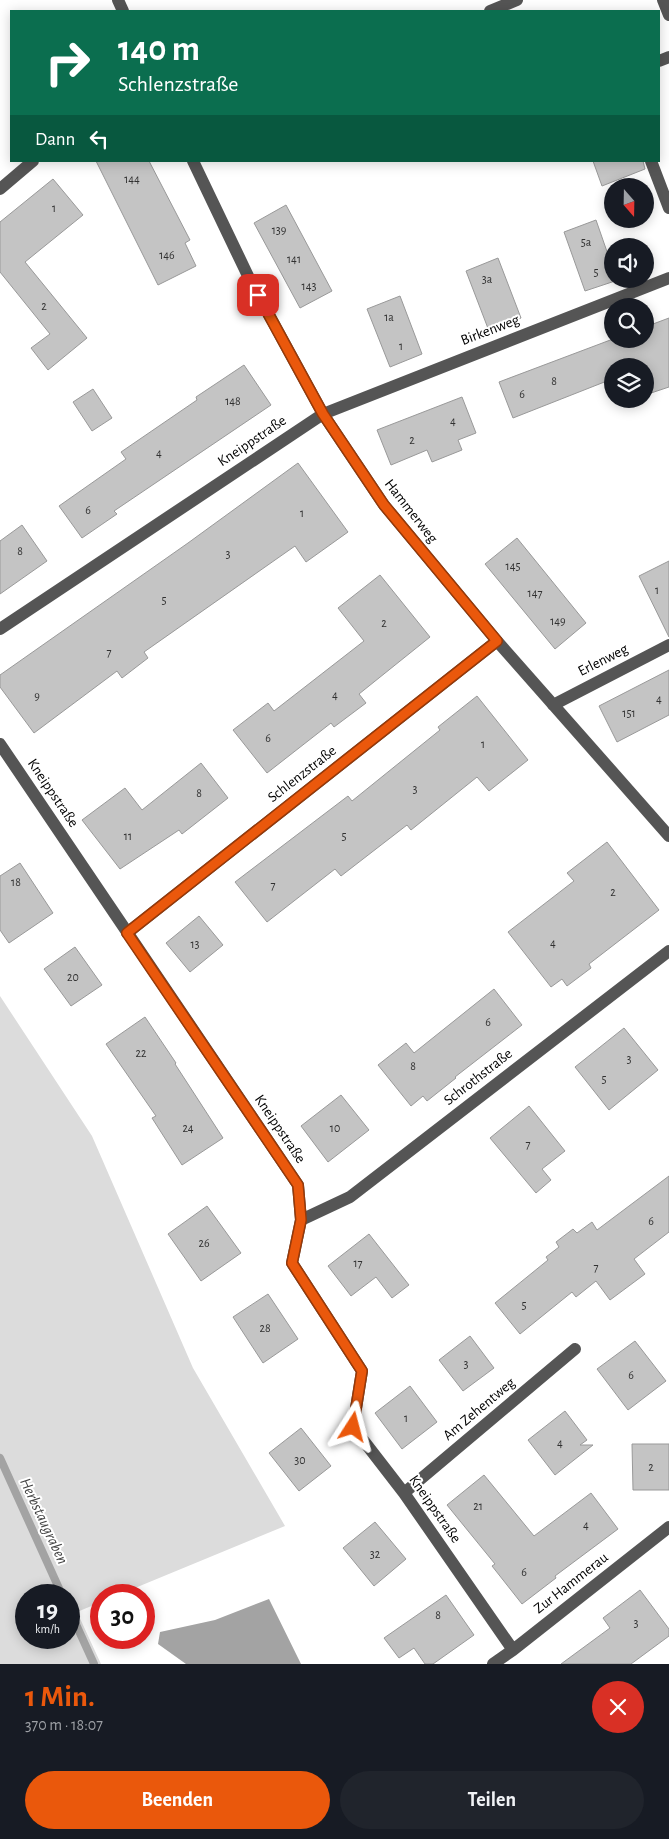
<!DOCTYPE html>
<html lang="de">
<head>
<meta charset="utf-8">
<style>
  :root { --surface:#171b24; --page:#20242c; --text:#f1f3f6; --muted:#9ea1a6; --accent:#ea580c }
  body { margin:0; font-family:"Alegreya Sans",sans-serif; background:var(--page); color:var(--text); height:100vh; display:flex; flex-direction:column; font-size:19px; white-space:nowrap }
  * { box-sizing:border-box; margin:0 }
  p { font-size:16px; color:var(--muted) }
  .icon { flex:none; width:28px; height:28px; fill:none; stroke:currentColor; stroke-width:2; stroke-linecap:round; stroke-linejoin:round }
  .map { position:relative; height:1664px; overflow:hidden }
  .details { display:flex; flex-direction:column; background:var(--surface); flex:1 }
  .details>* { flex:none }
  .hud { position:absolute; left:10px; top:10px; width:650px; height:152px; border-radius:0px; box-shadow:0 2px 12px #0003; background:#0b6e4f; color:#fff; overflow:hidden }
  .needle { width:32px; rotate:160deg }
  .fabs { position:absolute; left:604px; top:178px; display:grid; gap:10px }
  .fabs a { display:grid; place-items:center; width:50px; height:50px; border-radius:50%; background:var(--surface); box-shadow:0 2px 12px #0003; font-size:25px }
  .speed { position:absolute; left:15px; top:1584px; display:flex; gap:10px; font-size:25px; font-weight:700; text-align:center }
  .speed>* { display:grid; place-content:center; width:65px; height:65px; border-radius:50%; background:var(--surface); box-shadow:0 2px 12px #0003; line-height:1 }
  .speed small { font-size:12px; font-weight:400 }
  .speed .limit { border:8px solid #d22; background:#fff; color:#111 }
  .pin { position:absolute; display:grid; place-items:center; width:42px; height:42px; color:#fff; margin:-21px; border-radius:10px; box-shadow:0 2px 8px #0006 }
  .me { position:absolute; width:55px; margin:-28px; rotate:9deg; stroke-linejoin:round; filter:drop-shadow(0 0 4px #0008) }
  .turn { display:flex; align-items:center; gap:18px; height:105px; padding:0 25px; font-size:22px }
  .turn .icon { width:65px; height:65px; stroke-width:2.5 }
  .turn b { display:block; font-size:35px; line-height:42px }
  .then { display:flex; align-items:center; height:48px; padding:0 25px; background:#0003; gap:10px; font-size:19px }
  .round { display:grid; place-items:center; flex:none; width:52px; height:52px; border-radius:26px; background:var(--page) }
  .summary { display:flex; align-items:center; justify-content:space-between; height:85px; padding:0 25px }
  h1 { font-size:30px; font-weight:700; line-height:38px; color:var(--accent) }
  .primary-button { display:flex; gap:10px; margin-top:auto; padding:10px 25px }
  .primary-button a { flex:1; height:58px; border-radius:30px; background:var(--accent); color:#fff; font-size:20px; font-weight:700; line-height:58px; text-align:center }
  .primary-button a+a { background:var(--page); color:var(--text) }
  .map>svg:first-child { display:block }
</style>
</head>
<body>
<div class="map">
<svg width="669" height="1664" viewBox="0 0 669 1664">
  <rect width="100%" height="100%" fill="#fff"/>
  <!-- green -->
  <path fill="#dcdcdc" fill-rule="evenodd" d="M0 996 92 1136 193 1368 285 1526 118 1595H101V1602L77 1612 101 1664H0ZM26 1595H69V1638H26Z"/>
  <!-- water -->
  <path fill="#a3a3a3" d="M269 1599 301 1664H186L158 1644 160 1632 215 1620Z"/>
  <g fill="none" stroke-linecap="round" stroke-linejoin="round">
    <!-- stream -->
    <path stroke="#a3a3a3" stroke-width="8" d="M0 1458 62 1595
      M69 1609 94 1664"/>
  </g>
  <!-- building -->
  <path fill="#c4c4c4" stroke="#999" d="M96 161H149L190 240 185 243 196 266 158 285Z
    M593 161H643L645 169 602 186Z
    M53 179 83 215 25 262 87 338 48 370 31 348 50 334 0 272V222Z
    M286 205 332 291 300 308 254 223Z
    M596 220 612 266V279L618 280 585 291 564 232Z
    M498 258 521 318 489 331 466 271Z
    M400 296 422 354 390 367 367 309Z
    M669 318V387L645 395V366H612V379L513 418 499 382 613 339H645V327Z
    M244 365 271 405 114 511 117 514 82 538 59 506 126 459 121 452 197 400 196 397Z
    M93 389 112 418 92 431 73 402Z
    M462 397 476 433 458 440 462 450 432 462 427 450 391 465 377 430Z
    M298 463 348 532 306 562 295 546 144 652 148 658 122 678 117 671 34 733 0 687V675L188 543Z
    M22 525 47 561 0 594V541Z
    M517 538 586 623 555 649 485 564Z
    M669 561V637L639 576Z
    M380 575 430 637 359 694 366 703 334 727 331 723 267 773 233 730 268 703 274 711 364 641 338 608Z
    M669 670V715L617 742 599 706Z
    M477 696 528 760 489 791 477 777 411 830 407 825 341 876 335 869 267 922 235 882 348 796 352 801 440 730 438 727Z
    M201 763 228 798 182 834 179 830 120 869 82 820 125 788 142 810Z
    M607 842 659 910 589 964 591 968 567 986 562 979 551 987 508 932 574 881 567 873Z
    M20 863 53 913 9 943 0 930V876Z
    M199 916 223 945 190 972 166 943Z
    M75 947 102 985 71 1006 44 969Z
    M494 989 522 1025 455 1077 456 1078 427 1101 423 1096 411 1106 378 1065 406 1043 414 1053Z
    M145 1017 176 1063 175 1064 223 1138 182 1165 152 1118 156 1116 106 1044Z
    M624 1028 658 1070 609 1110 575 1067Z
    M341 1095 369 1130 328 1162 301 1126Z
    M529 1106 565 1151 542 1169 551 1180 536 1193 490 1138Z
    M669 1176V1232L634 1259 645 1274 610 1300 596 1281 576 1297 572 1292 520 1334 495 1303 548 1260 546 1257 559 1247 556 1242 573 1229 577 1233 592 1222 597 1230Z
    M207 1206 241 1253 201 1281 168 1234Z
    M369 1234 409 1285 392 1298 376 1277 351 1296 328 1266Z
    M268 1294 298 1339 263 1363 233 1317Z
    M470 1336 494 1368 463 1391 439 1360Z
    M635 1341 666 1381 628 1410 597 1369Z
    M410 1386 437 1422 402 1449 375 1413Z
    M565 1411 587 1440 580 1445H593L555 1475 528 1440Z
    M301 1428 331 1466 299 1491 269 1453Z
    M632 1444H669V1490H633Z
    M484 1475 534 1536 591 1493 618 1529 555 1576 556 1578 522 1604 492 1566 495 1564 447 1505Z
    M375 1522 406 1559 374 1586 343 1548Z
    M640 1590 669 1629V1636L631 1664H561L610 1628 603 1618Z
    M446 1595 474 1635 433 1664H425L414 1648 399 1658 384 1638Z"/>
  <g fill="none" stroke-linecap="round" stroke-linejoin="round">
    <!-- minor -->
    <path stroke="#555" stroke-width="12" d="M118 0 123 11
      M663 0 669 15
      M490 11 517 0
      M659 61 669 57
      M193 161 249 278 323 414 384 505 497 641 669 836
      M651 161 669 208
      M0 189 33 161
      M0 629 323 414 669 278
      M553 705 669 645
      M0 744 298 1185 301 1220 292 1263 362 1371 353 1427 404 1493 513 1650
      M127 933 497 641
      M301 1220 350 1197 669 951
      M404 1493 575 1349
      M493 1664 513 1650 669 1527"/>
  </g>
  <g fill="none" stroke-linecap="round" stroke-linejoin="round">
    <!-- route casing -->
    <g stroke="#983908" stroke-width="12">
      <path id="route" d="M258 295 323 414 384 505 497 641 127 933 298 1185 301 1220 292 1263 362 1371 353 1427"/>
    </g>
    <!-- route -->
    <use href="#route" stroke="#ea580c" stroke-width="9"/>
  </g>
  <g text-anchor="middle" dominant-baseline="central" stroke-width="4" stroke-linejoin="round" paint-order="stroke">
    <!-- number labels -->
    <g font-size="12" fill="#313131">
      <text x="132" y="179">144</text>
      <text x="54" y="208">1</text>
      <text x="279" y="230">139</text>
      <text x="586" y="242">5a</text>
      <text x="167" y="255">146</text>
      <text x="294" y="259">141</text>
      <text x="596" y="272">5</text>
      <text x="487" y="279">3a</text>
      <text x="309" y="286">143</text>
      <text x="44" y="306">2</text>
      <text x="389" y="317">1a</text>
      <text x="401" y="346">1</text>
      <text x="554" y="381">8</text>
      <text x="522" y="394">6</text>
      <text x="233" y="401">148</text>
      <text x="453" y="421">4</text>
      <text x="412" y="440">2</text>
      <text x="159" y="453">4</text>
      <text x="88" y="510">6</text>
      <text x="302" y="513">1</text>
      <text x="20" y="551">8</text>
      <text x="228" y="554">3</text>
      <text x="513" y="566">145</text>
      <text x="657" y="590">1</text>
      <text x="535" y="593">147</text>
      <text x="164" y="600">5</text>
      <text x="558" y="621">149</text>
      <text x="384" y="623">2</text>
      <text x="109" y="652">7</text>
      <text x="335" y="695">4</text>
      <text x="37" y="696">9</text>
      <text x="659" y="699">4</text>
      <text x="629" y="713">151</text>
      <text x="268" y="738">6</text>
      <text x="483" y="744">1</text>
      <text x="415" y="789">3</text>
      <text x="199" y="793">8</text>
      <text x="128" y="836">11</text>
      <text x="344" y="836">5</text>
      <text x="16" y="882">18</text>
      <text x="273" y="885">7</text>
      <text x="613" y="892">2</text>
      <text x="553" y="943">4</text>
      <text x="195" y="944">13</text>
      <text x="73" y="977">20</text>
      <text x="488" y="1022">6</text>
      <text x="141" y="1053">22</text>
      <text x="629" y="1059">3</text>
      <text x="413" y="1066">8</text>
      <text x="604" y="1079">5</text>
      <text x="188" y="1128">24</text>
      <text x="335" y="1128">10</text>
      <text x="528" y="1144">7</text>
      <text x="651" y="1221">6</text>
      <text x="204" y="1243">26</text>
      <text x="358" y="1263">17</text>
      <text x="596" y="1267">7</text>
      <text x="524" y="1305">5</text>
      <text x="265" y="1328">28</text>
      <text x="466" y="1364">3</text>
      <text x="631" y="1375">6</text>
      <text x="406" y="1418">1</text>
      <text x="560" y="1443">4</text>
      <text x="300" y="1460">30</text>
      <text x="651" y="1467">2</text>
      <text x="478" y="1506">21</text>
      <text x="586" y="1525">4</text>
      <text x="375" y="1554">32</text>
      <text x="524" y="1572">6</text>
      <text x="438" y="1615">8</text>
      <text x="636" y="1623">3</text>
    </g>
    <!-- street labels -->
    <g font-size="15" fill="#000" stroke="#fff">
      <text transform="translate(490 330) rotate(-21)">Birkenweg</text>
      <text transform="translate(252 441) rotate(-34)">Kneippstraße</text>
      <text transform="translate(411 511) rotate(52)">Hammerweg</text>
      <text transform="translate(603 660) rotate(-27)">Erlenweg</text>
      <text transform="translate(302 774) rotate(-38)">Schlenzstraße</text>
      <text transform="translate(53 793) rotate(56)">Kneippstraße</text>
      <text transform="translate(478 1077) rotate(-38)">Schrothstraße</text>
      <text transform="translate(280 1129) rotate(56)">Kneippstraße</text>
      <text transform="translate(479 1409) rotate(-40)">Am Zehentweg</text>
      <text transform="translate(435 1509) rotate(55)">Kneippstraße</text>
      <text transform="translate(571 1583) rotate(-38)">Zur Hammerau</text>
    </g>
    <!-- water labels -->
    <g font-size="16" font-style="italic" fill="#444" stroke="#fff">
      <text transform="translate(44 1521) rotate(65)">Herbstaugraben</text>
    </g>
  </g>
</svg>
<div class="fabs">
<a><svg class="needle" viewBox="-14 -14 28 28"><path d="M0-13l5 13h-10z" fill="#e53935"/><path d="M0 13l5-13h-10z" fill="#9ea1a6"/></svg></a>
<a><svg class="icon" aria-label="sound" viewBox="0 0 24 24"><path d="M4 9h4l5-4v14l-5-4H4zM17 9q2 3 0 6"/></svg></a>
<a><svg class="icon" aria-label="search" viewBox="0 0 24 24"><circle cx="10" cy="10" r="6"/><path d="M15 15l6 6"/></svg></a>
<a><svg class="icon" aria-label="layers" viewBox="0 0 24 24"><path d="M12 4l9 5-9 5-9-5zM3 14l9 5 9-5"/></svg></a>
</div>
<div class="speed"><div>19<small>km/h</small></div><div class="limit">30</div></div>
<div class="pin" style="left:258px;top:295px;background:#d93025"><svg class="icon" aria-label="arrive" viewBox="0 0 24 24"><path d="M6 21V4h12l-3 4 3 4H6"/></svg></div>
<svg class="me" style="left:353px;top:1427px" viewBox="-20 -20 40 40"><path d="M0-17L14 15 0 8-14 15z" fill="#ea580c" stroke="#fff" stroke-width="4"/></svg>
<div class="hud">
<div class="turn"><svg class="icon" aria-label="right" viewBox="0 0 24 24"><path d="M7 20v-9h11M14 6l5 5-5 5"/></svg><div><b>140 m</b>Schlenzstraße</div></div>
<div class="then">Dann<svg class="icon" aria-label="left" viewBox="0 0 24 24"><path d="M17 20v-9H6M10 6l-5 5 5 5"/></svg></div>
</div>
</div>
<section class="details">
<div class="summary"><div><h1>1 Min.</h1><p>370 m · 18:07</p></div><a class="round" style="background:#d93025;color:#fff"><svg class="icon" aria-label="close" viewBox="0 0 24 24"><path d="M6 6l12 12M18 6L6 18"/></svg></a></div>
<div class="primary-button"><a>Beenden</a><a>Teilen</a></div>
</section>
</body>
</html>
